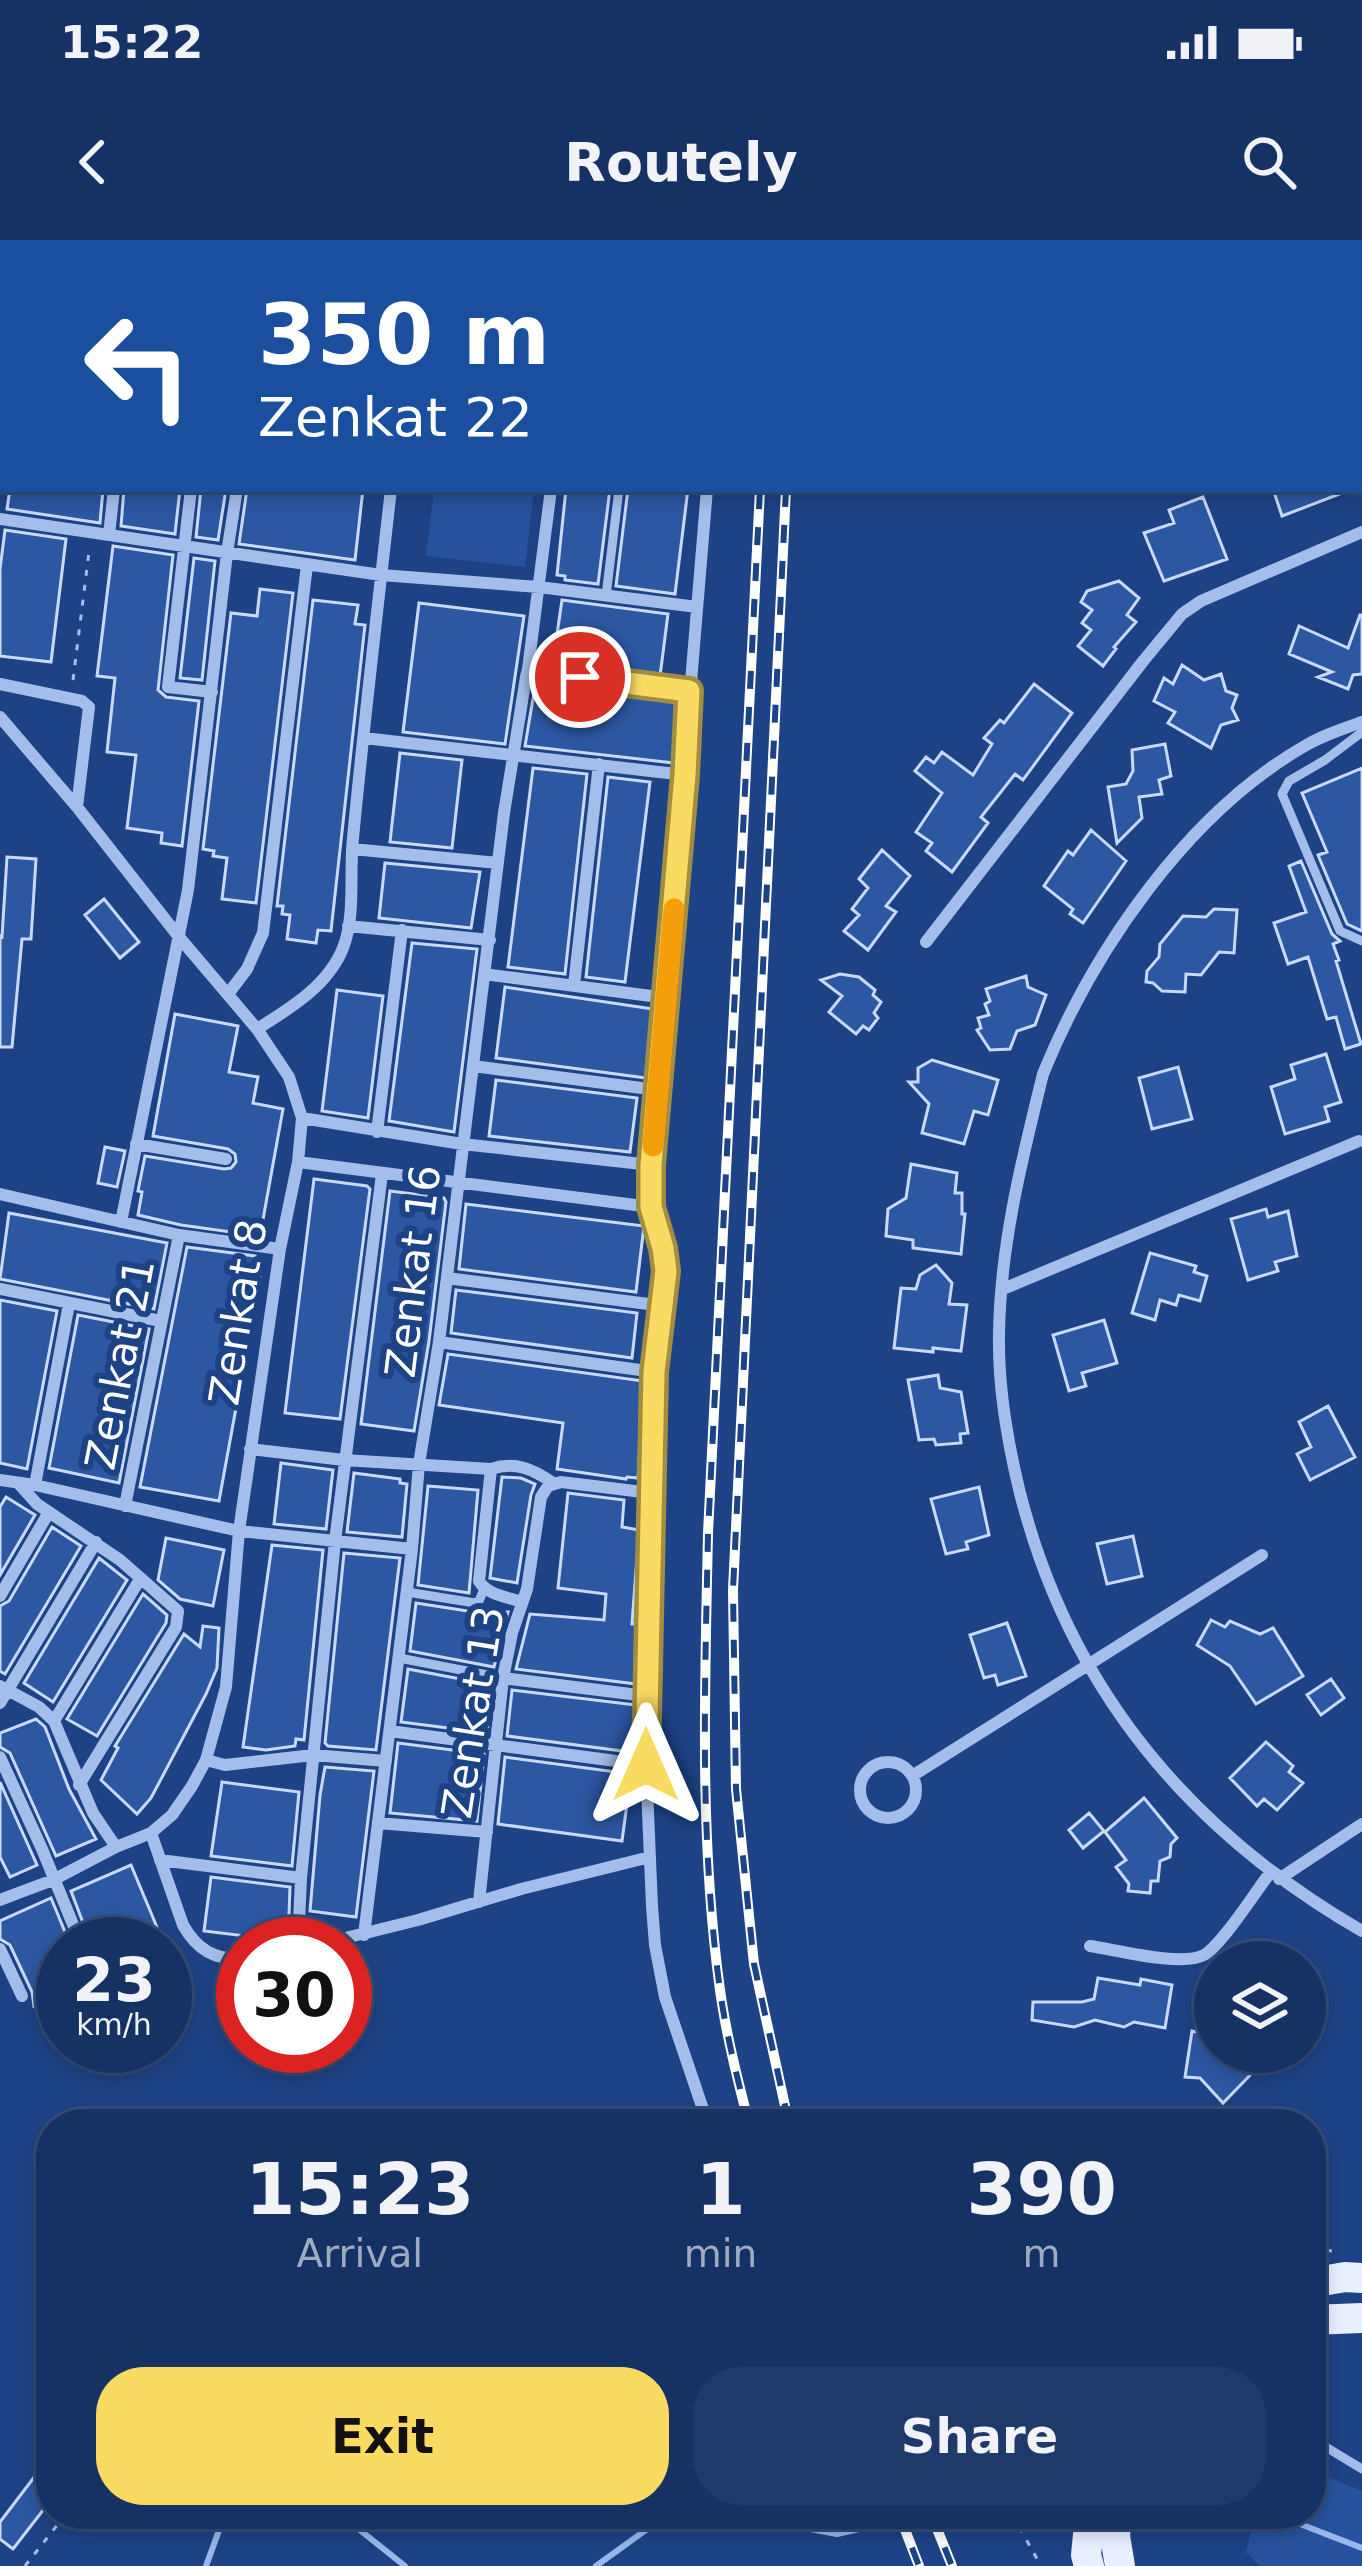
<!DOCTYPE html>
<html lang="en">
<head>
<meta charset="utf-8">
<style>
  :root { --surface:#163264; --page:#1f3a6a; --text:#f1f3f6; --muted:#9eaabf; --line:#354d78; --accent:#fadb62 }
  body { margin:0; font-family:"DejaVu Sans",sans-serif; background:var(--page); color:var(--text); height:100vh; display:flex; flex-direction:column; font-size:45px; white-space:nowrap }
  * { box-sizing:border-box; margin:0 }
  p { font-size:39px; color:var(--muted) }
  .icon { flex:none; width:66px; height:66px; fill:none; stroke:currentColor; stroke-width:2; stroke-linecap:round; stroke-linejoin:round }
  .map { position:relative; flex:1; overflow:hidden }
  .details { position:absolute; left:36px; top:1869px; width:1290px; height:420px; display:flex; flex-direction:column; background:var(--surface); border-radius:48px; box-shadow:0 6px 18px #0003,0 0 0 3px var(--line) }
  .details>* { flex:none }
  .hud { position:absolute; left:0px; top:0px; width:1362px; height:252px; box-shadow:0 6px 18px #0003,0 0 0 3px var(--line); background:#1a4fa0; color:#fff; overflow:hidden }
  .buttons { position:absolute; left:1194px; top:1701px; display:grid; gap:24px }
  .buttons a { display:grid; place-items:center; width:132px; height:132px; border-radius:50%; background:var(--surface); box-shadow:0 6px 18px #0003,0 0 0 3px var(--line); font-size:60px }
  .speed { position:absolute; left:36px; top:1677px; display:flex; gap:24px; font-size:60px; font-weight:700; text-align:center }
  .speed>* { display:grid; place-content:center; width:156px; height:156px; border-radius:50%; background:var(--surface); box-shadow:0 6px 18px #0003,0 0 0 3px var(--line); line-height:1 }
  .speed small { font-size:30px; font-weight:400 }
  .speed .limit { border:18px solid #d22; background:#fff; color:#111 }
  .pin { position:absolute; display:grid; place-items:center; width:102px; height:102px; color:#fff; margin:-51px; border:6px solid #fff; border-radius:50%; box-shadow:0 3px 12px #0007 }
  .me { position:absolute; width:132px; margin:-66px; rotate:0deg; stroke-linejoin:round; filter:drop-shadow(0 0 9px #0008) }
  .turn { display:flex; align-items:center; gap:42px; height:252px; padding:0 60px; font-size:54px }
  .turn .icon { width:156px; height:156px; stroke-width:2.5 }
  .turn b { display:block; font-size:84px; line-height:102px }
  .eta { display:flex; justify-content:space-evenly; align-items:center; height:204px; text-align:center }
  .eta b { font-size:72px; font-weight:700; line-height:84px }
  .action { display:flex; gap:24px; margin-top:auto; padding:24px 60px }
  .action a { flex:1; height:138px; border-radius:48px; background:var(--accent); color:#111; font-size:48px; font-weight:700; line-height:138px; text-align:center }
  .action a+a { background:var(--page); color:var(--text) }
  .status { display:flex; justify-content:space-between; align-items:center; height:84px; padding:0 60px; background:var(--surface); direction:ltr }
  .status svg { height:33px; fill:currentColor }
  header { display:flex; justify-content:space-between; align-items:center; height:156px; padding:0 60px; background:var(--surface); font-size:54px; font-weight:700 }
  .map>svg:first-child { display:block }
</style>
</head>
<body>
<div class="status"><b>15:22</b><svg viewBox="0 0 49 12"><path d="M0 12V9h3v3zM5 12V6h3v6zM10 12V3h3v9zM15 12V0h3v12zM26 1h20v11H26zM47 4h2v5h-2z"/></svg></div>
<header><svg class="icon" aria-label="back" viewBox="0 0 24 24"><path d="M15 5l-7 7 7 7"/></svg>Routely<svg class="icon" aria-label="search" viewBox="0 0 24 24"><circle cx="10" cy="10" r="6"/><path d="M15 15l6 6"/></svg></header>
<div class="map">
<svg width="1362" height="2326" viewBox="0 0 1362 2326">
  <rect width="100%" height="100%" fill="#1d4285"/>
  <!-- green -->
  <path fill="#26529e" d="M434 249H534L525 327 426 316Z
    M1311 2230 1362 2251V2326H1260L1246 2312 1255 2274H1311Z"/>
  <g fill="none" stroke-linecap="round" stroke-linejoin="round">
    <!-- stream -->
    <path stroke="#97b8ec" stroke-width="6" d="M344 2274 356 2287 405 2326
      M731 2274 837 2294 925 2274
      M1257 2274 1300 2284 1362 2308
      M206 2326 225 2274
      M596 2326 668 2274"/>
  </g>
  <!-- building -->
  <path fill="#2c57a3" stroke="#c9daf8" stroke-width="3" d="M10 249H103L100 283 7 269Z
    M124 249H180L175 294 121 286Z
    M201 249H226L218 300 196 297Z
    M247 249H363L355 320 239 304Z
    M566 249H610L598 344 565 340V336L557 335Z
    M628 249H688L675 354 616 346Z
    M1273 249H1350V250L1282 276Z
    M1203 257 1227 319 1164 341 1144 293 1174 283 1169 270Z
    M5 290 66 299 51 422 0 416V329Z
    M113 306 173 315 158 450 166 457 199 461 182 606 161 603 162 593 127 588 136 515 107 512 115 438 97 436Z
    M194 318 215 321 202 440 180 438Z
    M1119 341 1139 358 1127 375 1136 382 1114 407 1116 409 1103 426 1078 406 1091 390 1082 383 1092 370 1081 362 1087 351Z
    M260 349 293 353 256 663 222 659 227 618 213 616 214 611 203 609 231 373 257 376Z
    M313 360 358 365 355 384 365 385 331 691 318 690 316 703 287 699 290 675 282 674 283 666H277Z
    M562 360 668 374 660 436 553 422Z
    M419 363 524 376 505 504 403 492Z
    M1360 375H1362V434L1353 435 1348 449 1318 437 1332 432 1289 414 1299 386 1348 408Z
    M1182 425 1204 440 1221 434 1226 451 1237 455 1232 468 1238 480 1221 485 1211 508 1168 483 1175 472 1154 461 1164 438 1173 444Z
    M536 441 679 459 674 523 525 506Z
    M1034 444 1072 473 1023 540 1015 534 981 577 988 583 952 632 926 611 932 603 916 592 942 553 915 531 926 517 934 523 942 512 973 535 992 504 984 498 1000 480 1004 483Z
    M1165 504 1171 536 1159 540 1162 554 1139 557 1142 578 1117 603 1108 547 1126 544 1133 531 1132 510Z
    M400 513 462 520 452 608 390 602Z
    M533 528 587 534 565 734 508 727Z
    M1362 528V691L1347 684 1318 615 1327 612 1302 553Z
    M608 537 650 542 625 742 586 737Z
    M1091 590 1126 621 1083 683 1070 674 1073 669 1044 646 1068 611 1073 615Z
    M882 610 910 636 886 666 896 672 868 710 844 691 859 675 852 669 868 648 859 639Z
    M7 617 36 619 31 699H22L12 807H0V696L2 697Z
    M1301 621 1332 694 1340 701 1333 704 1339 720 1336 721 1361 804 1345 809 1336 777 1327 779 1308 717 1288 724 1274 683 1306 672 1289 626Z
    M385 623 480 632 471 688 379 678Z
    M104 659 139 702 120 718 85 675Z
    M1214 669 1237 670 1234 713 1219 712 1201 735 1186 734 1185 752 1162 751 1153 743 1146 742 1147 731 1159 717 1160 704 1183 676 1206 677Z
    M412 703 477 709 454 892 389 881Z
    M840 734 859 737 875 750 873 755 881 762 874 773 878 778 869 790 863 786 856 794 829 772 842 756 821 740Z
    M1026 736 1028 747 1046 755 1035 785 1017 791 1010 809 990 810 977 790 981 788 978 778 989 775 985 764 990 761 986 749Z
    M505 747 653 769 646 838 496 818Z
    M337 750 383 756 368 878 322 871Z
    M175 774 238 786 229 832 258 837 253 863 283 869 260 996 181 985 138 975 142 952 138 951 145 916 224 929 231 928 236 922 235 914 228 909 153 896Z
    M1326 814 1341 862 1325 867 1329 881 1285 894 1271 847 1295 839 1291 825Z
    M932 820 998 840 988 875 974 871 964 904 922 893 929 864 909 842H918V828Z
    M1178 827 1192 879 1152 889 1139 838Z
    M496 840 637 858 630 912 489 896Z
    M105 907 125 911 117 947 98 943Z
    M911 924 957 933 955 953H962V974H965L961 1014 913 1008V1000L886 996 888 969 906 958Z
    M314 939 367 946 370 949 340 1179 285 1173Z
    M390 951 444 958 446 962 429 1101 414 1191 361 1184Z
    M466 964 644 986 636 1052 459 1029Z
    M1266 969 1268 977 1288 971 1297 1016 1275 1022 1278 1031 1248 1040 1231 979Z
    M9 973 167 1003 154 1069 0 1039Z
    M187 1007 255 1016V1019L263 1020 219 1261 140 1247Z
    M1150 1013 1196 1026 1194 1032 1207 1036 1200 1061 1179 1055 1176 1065 1160 1060 1155 1080 1132 1073Z
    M936 1025 952 1043 949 1064 967 1065 961 1111 933 1108V1112L894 1108 901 1048 916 1049 920 1035Z
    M456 1050 637 1073 632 1118 451 1093Z
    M0 1060 57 1071 27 1229 0 1223Z
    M78 1075 149 1089 119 1243 49 1228Z
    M1104 1080 1117 1123 1082 1133 1086 1146 1069 1151 1053 1095Z
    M448 1114 643 1141 638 1238 627 1237 626 1239 557 1229 563 1183 439 1165Z
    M938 1135 940 1148 961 1152 968 1193 960 1194 961 1203 936 1205 934 1199 919 1200 908 1140Z
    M1328 1166 1355 1217 1310 1240 1297 1214 1311 1207 1299 1182Z
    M281 1223 333 1230 326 1289 274 1284Z
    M354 1233 400 1239V1243L407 1244 402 1297 347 1292Z
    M502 1237 521 1238 535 1244 531 1255 517 1343 490 1338Z
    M428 1246 478 1250 469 1353 418 1345Z
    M979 1247 989 1295 966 1302 968 1309 946 1314 931 1259Z
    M568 1253 624 1260 622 1287 639 1290 632 1384H636V1444L516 1429 530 1374 604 1380 606 1354 558 1348Z
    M6 1257 35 1275 0 1335V1267Z
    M52 1287 81 1306 5 1434 0 1431V1366L9 1361Z
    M1133 1296 1142 1336 1107 1344 1097 1304Z
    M166 1298 224 1310 213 1366 180 1359 158 1340Z
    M272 1305 323 1310 304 1500 296 1499 295 1506 266 1510 243 1507Z
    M344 1313 400 1318 376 1510 328 1506 325 1503Z
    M99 1318 127 1340 53 1462 24 1443Z
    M143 1354 167 1375 166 1383 97 1496 67 1479Z
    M416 1363 474 1372H508L494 1427 410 1411Z
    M1211 1380 1225 1387 1230 1381 1260 1394 1273 1388 1303 1436 1256 1464 1230 1426 1197 1405Z
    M1007 1383 1026 1436 998 1445 995 1435 984 1438 970 1395Z
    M203 1386 219 1388 217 1428 206 1454 151 1558 137 1574 101 1540 118 1508 115 1506 184 1394 200 1407Z
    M408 1429 492 1445 487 1493 401 1482Z
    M1331 1439 1344 1458 1321 1475 1307 1455Z
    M512 1450 636 1465 630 1512 507 1496Z
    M36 1479 45 1487 69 1549 96 1599 56 1616 10 1513 0 1507V1493Z
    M1266 1502 1293 1526 1289 1532 1303 1543 1277 1570 1264 1559 1257 1566 1230 1538Z
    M398 1503 484 1514 477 1581 390 1573Z
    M505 1517 631 1534 622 1601 498 1584Z
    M325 1527 374 1531 356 1677 310 1671 320 1555Z
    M0 1542 37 1625 10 1637 0 1617Z
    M222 1542 299 1552 292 1626 211 1616Z
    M1144 1558 1177 1598 1171 1604 1170 1617 1160 1621 1158 1641H1151L1150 1653 1128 1651 1129 1644 1116 1627 1126 1620 1105 1592Z
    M1089 1573 1104 1591 1083 1608 1069 1590Z
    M131 1625 164 1704H91L71 1651Z
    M211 1637 290 1647 288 1701 204 1691Z
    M51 1658 70 1704H63V1753L34 1766 32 1752 10 1705 0 1699V1681Z
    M1098 1738 1140 1745 1141 1739 1172 1745 1165 1788 1134 1782 1124 1787 1095 1780 1074 1787 1032 1780 1033 1762H1082L1094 1759Z
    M1192 1791 1215 1796V1812H1241L1258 1827 1223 1863 1200 1838 1185 1837Z
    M51 2215V2260L13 2309 0 2299V2282Z"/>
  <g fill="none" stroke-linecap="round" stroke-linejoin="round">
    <!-- path -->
    <path stroke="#a4beeb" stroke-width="3" stroke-dasharray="6 9" stroke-linecap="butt" d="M73 440 89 312
      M1311 2009 1333 2011
      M1012 2274 1041 2326
      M25 2326 66 2274"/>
    <!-- service -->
    <path stroke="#a4beeb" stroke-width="9" d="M606 356 619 249
      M1362 492 1325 520 1289 541 1282 554 1340 691 1362 701
      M407 1352 475 1363 479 1361 484 1349
      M399 1418 503 1438
      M1311 2198 1362 2229"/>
    <!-- pedestrian -->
    <path stroke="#a4beeb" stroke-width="10" d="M642 3V0"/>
    <!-- minor -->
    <path stroke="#a4beeb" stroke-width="12" d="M7 0V3
      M114 0 118 3
      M506 0 530 3
      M271 3V0
      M313 3V0
      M419 3 420 0
      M557 3 558 0
      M191 249 168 447 212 452
      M707 249 651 925V967L663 1008 666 1031 654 1132 647 1370 646 1525 652 1666 655 1705 665 1757 708 1884
      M0 279 381 335 539 347 697 367
      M109 295 114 249
      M528 429 551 249
      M0 444 82 461 89 467 77 567
      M0 477 77 567 179 697 257 789 289 837 302 878 298 922 280 1009 239 1291 226 1447 206 1520 192 1546 172 1575 151 1593 116 1607 53 1640 0 1660
      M1362 482C1342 489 1321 496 1303 507 1186 575 1093 711 1043 834 1022 919 1000 1006 999 1095 998 1147 1007 1199 1019 1249 1068 1447 1187 1590 1362 1691
      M364 498 685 535
      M352 609 498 623
      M348 686 490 700
      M926 702 1144 420 1182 374 1201 361 1362 292
      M484 734 666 758
      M574 745 599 524
      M228 754 247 729 263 693 307 325
      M257 789C289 769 328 746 343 708 356 675 349 633 353 598 364 482 378 365 391 249
      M473 826 657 850
      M302 878 462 904 651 925
      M377 892 402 690
      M136 904 226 919
      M298 922 651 967
      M0 954 179 995 280 1009
      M121 982 188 650 227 313 237 249
      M447 1038 664 1066
      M0 1049 161 1081
      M1003 1049 1359 901
      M439 1102 654 1132
      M250 1209 344 1220 491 1229 479 1341C487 1355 508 1357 522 1362
      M491 1229C515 1221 533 1229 553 1243
      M0 1240 35 1245 239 1291 412 1309
      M19 1244 37 1264 120 1320 178 1371 176 1387 79 1545
      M35 1245 69 1064
      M125 1266 179 995
      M0 1356 49 1272
      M503 1438 646 1456
      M0 1446 39 1467 54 1481 93 1573 116 1607
      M0 1463 96 1302
      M54 1481 140 1339
      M390 1491 646 1525
      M0 1517 42 1609 81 1704
      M206 1520 225 1525 313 1515 386 1521
      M860 1550a28 28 0 1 1 56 0a28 28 0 1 1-56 0Z
      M912 1536 1262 1315
      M378 1583 487 1592
      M151 1593 183 1685C197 1710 215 1720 243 1719
      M160 1620 301 1638
      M1279 1639 1362 1584
      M479 1662 503 1438 512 1393 527 1349 541 1257 548 1246 561 1242 651 1253
      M364 1695 412 1309 419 1224 439 1102 504 573 526 437 528 429 689 450
      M298 1704 301 1638 335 1301 382 934
      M321 1704 418 1680 521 1649 650 1617
      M1090 1706C1117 1710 1181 1727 1204 1715 1221 1706 1256 1651 1270 1633
      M0 1709 22 1756"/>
    <!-- secondary -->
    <path stroke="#d0def8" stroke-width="24" d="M244 3 248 0
      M0 214 3 211"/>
    <!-- primary -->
    <path stroke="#e8effe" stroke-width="30" d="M1311 2043 1345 2037 1362 2038
      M1311 2080 1362 2078
      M1117 2274 1115 2296 1120 2326
      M1089 2326 1086 2315 1090 2274"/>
    <!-- rail casing -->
    <g stroke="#fff" stroke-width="10">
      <path id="rail" d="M772 3V0
        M798 3V0
        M786 249 733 1350 736 1549 754 1724 789 1884
        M749 1884C738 1841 726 1794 720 1750 699 1598 705 1445 708 1293L760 249
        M899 2274 919 2326
        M931 2274 952 2326"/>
    </g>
    <!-- rail -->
    <use href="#rail" stroke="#1d4285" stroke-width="6" stroke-dasharray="18" stroke-linecap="butt"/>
  </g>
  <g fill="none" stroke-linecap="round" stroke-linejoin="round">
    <!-- route casing -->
    <g stroke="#a28e40" stroke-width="30">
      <path id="route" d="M580 437 689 451 685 535 651 925V967L663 1008 666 1031 654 1132 646 1525"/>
    </g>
    <!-- route -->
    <use href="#route" stroke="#fadb62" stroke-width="21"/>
    <!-- slow -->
    <path stroke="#f59e0b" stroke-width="21" d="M653 906 674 669"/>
  </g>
  <g text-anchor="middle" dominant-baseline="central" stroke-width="12" stroke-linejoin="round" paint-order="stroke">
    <!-- street labels -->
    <g font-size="42" fill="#fff" stroke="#1d4285">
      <text transform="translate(413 1031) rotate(-83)">Zenkat 16</text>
      <text transform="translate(238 1072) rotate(-81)">Zenkat 8</text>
      <text transform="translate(120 1124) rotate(-79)">Zenkat 21</text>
      <text transform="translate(473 1472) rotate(-81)">Zenkat 13</text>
    </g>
  </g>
</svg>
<div class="buttons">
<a><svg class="icon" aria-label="layers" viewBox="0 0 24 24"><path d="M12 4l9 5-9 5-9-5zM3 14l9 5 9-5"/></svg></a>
</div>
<div class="speed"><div>23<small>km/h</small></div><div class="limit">30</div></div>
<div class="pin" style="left:580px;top:437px;background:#d93025"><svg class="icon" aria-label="arrive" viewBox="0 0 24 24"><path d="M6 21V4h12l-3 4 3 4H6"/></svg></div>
<svg class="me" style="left:646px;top:1525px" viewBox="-20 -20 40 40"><path d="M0-17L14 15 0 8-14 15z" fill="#fadb62" stroke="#fff" stroke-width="4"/></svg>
<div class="hud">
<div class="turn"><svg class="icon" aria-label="left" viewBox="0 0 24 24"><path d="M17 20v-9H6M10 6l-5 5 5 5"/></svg><div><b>350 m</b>Zenkat 22</div></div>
</div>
<section class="details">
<div class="eta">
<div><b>15:23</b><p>Arrival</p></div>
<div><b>1</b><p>min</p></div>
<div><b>390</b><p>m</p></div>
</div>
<div class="action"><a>Exit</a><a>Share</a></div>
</section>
</div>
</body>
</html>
